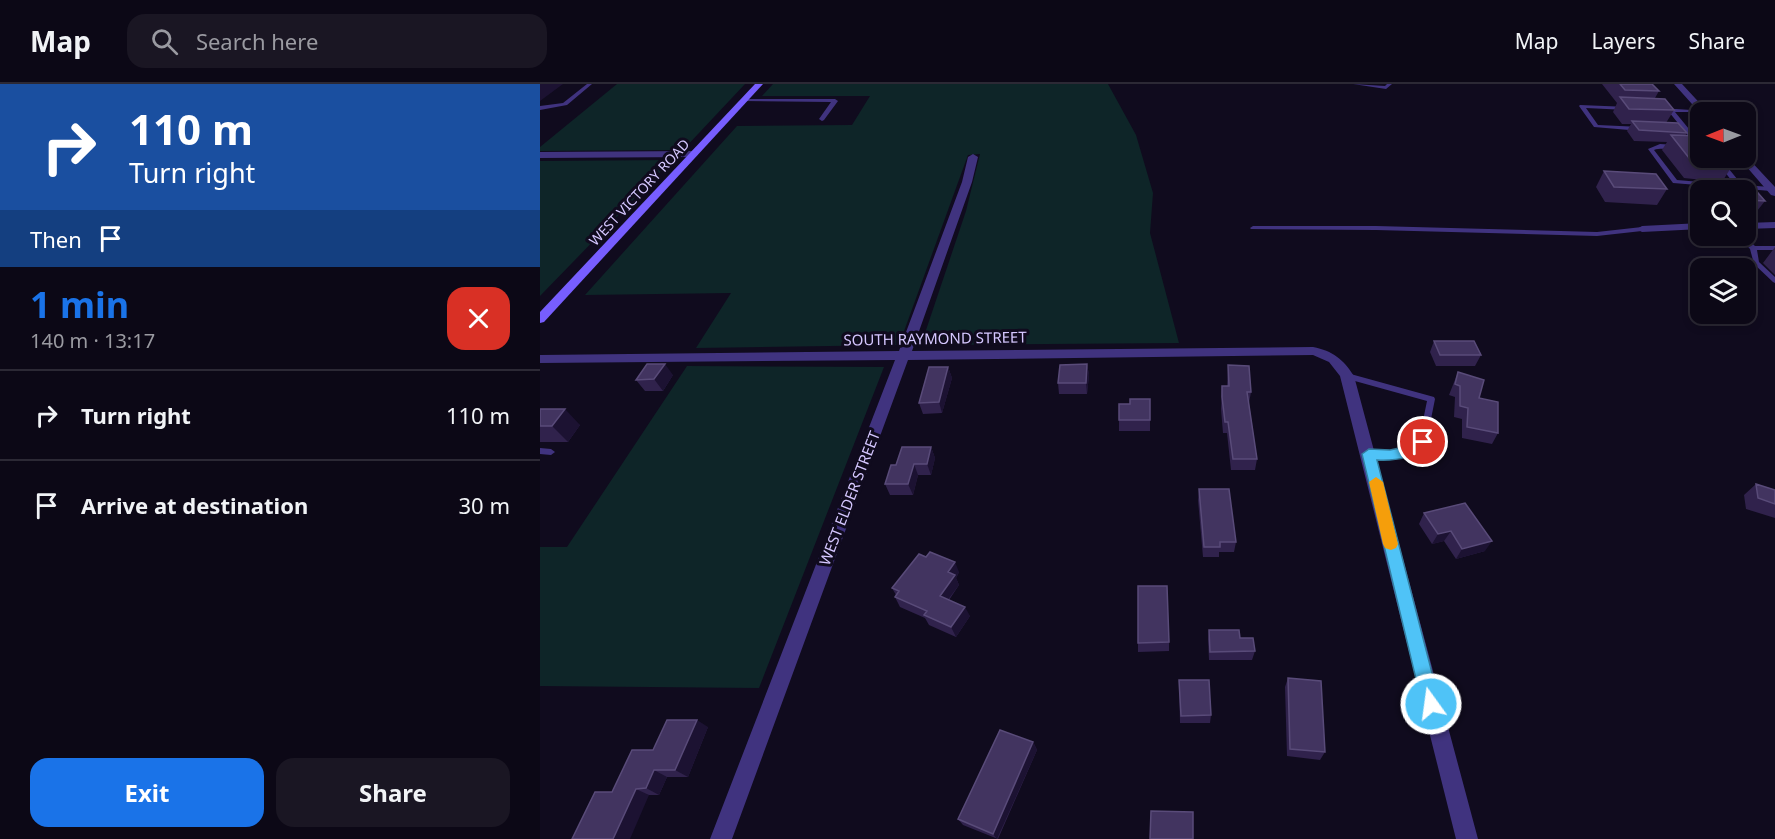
<!DOCTYPE html>
<html lang="en">
<head>
<meta charset="utf-8">
<style>
  :root { --surface:#0c0816; --page:#1a1623; --text:#f1f3f6; --muted:#9a9aa1; --line:#2c2935; --accent:#1a73e8 }
  body { margin:0; font-family:"Noto Sans",sans-serif; background:var(--page); color:var(--text); height:100vh; display:flex; flex-direction:column; font-size:22px; white-space:nowrap }
  * { box-sizing:border-box; margin:0 }
  p { font-size:20px; color:var(--muted) }
  .icon { flex:none; width:33px; height:33px; fill:none; stroke:currentColor; stroke-width:2; stroke-linecap:round; stroke-linejoin:round }
  .map { position:relative; flex:1; overflow:hidden }
  .panel { display:flex; flex-direction:column; background:var(--surface); width:540px }
  .panel>* { flex:none }
  .banner { background:#1a4fa0; color:#fff; overflow:hidden }
  .needle { width:39px; rotate:269deg }
  .fabs { position:absolute; left:1150px; top:18px; display:grid; gap:12px }
  .fabs a { display:grid; place-items:center; width:66px; height:66px; border-radius:12px; background:var(--surface); box-shadow:0 3px 9px #0003,0 0 0 2px var(--line); font-size:30px }
  .pin { position:absolute; display:grid; place-items:center; width:51px; height:51px; color:#fff; margin:-26px; border:3px solid #fff; border-radius:50%; box-shadow:0 2px 6px #0007 }
  .me { position:absolute; width:66px; margin:-33px; rotate:346deg; stroke-linejoin:round; filter:drop-shadow(0 0 4px #0008) }
  .turn { display:flex; align-items:center; gap:21px; height:126px; padding:0 30px; font-size:27px }
  .turn .icon { width:78px; height:78px; stroke-width:2.5 }
  .turn b { display:block; font-size:42px; line-height:51px }
  .then { display:flex; align-items:center; height:57px; padding:0 30px; background:#0003; gap:12px; font-size:22px }
  .round { display:grid; place-items:center; flex:none; width:63px; height:63px; border-radius:18px; background:var(--page) }
  .overview { display:flex; align-items:center; justify-content:space-between; height:102px; padding:0 30px }
  h1 { font-size:36px; font-weight:700; line-height:45px; color:var(--accent) }
  .button { display:flex; gap:12px; margin-top:auto; padding:12px 30px }
  .button a { flex:1; height:69px; border-radius:18px; background:var(--accent); color:#fff; font-size:24px; font-weight:700; line-height:69px; text-align:center }
  .button a+a { background:var(--page); color:var(--text) }
  ul { padding:0; list-style:none }
  li { display:flex; align-items:center; gap:18px; height:90px; padding:0 30px; border-top:2px solid var(--line) }
  li div { flex:1 }
  li b { display:block; font-size:22px }
  li em { font-style:normal }
  header { display:flex; align-items:center; gap:36px; box-sizing:border-box; height:84px; padding:0 30px; background:var(--surface); border-bottom:2px solid var(--line) }
  header strong { font-size:28px }
  nav { display:flex; gap:33px; margin-inline-start:auto; font-size:21px }
  .search { width:420px; height:54px; background:var(--page); display:flex; align-items:center; gap:15px; box-sizing:border-box; padding:0 21px; border-radius:18px; color:var(--muted); font-size:22px }
  main { display:flex; flex:1; min-height:0 }
  .map>svg:first-child { display:block }
</style>
</head>
<body>
<header>
<strong>Map</strong>
<div class="search"><svg class="icon" aria-label="search" viewBox="0 0 24 24"><circle cx="10" cy="10" r="6"/><path d="M15 15l6 6"/></svg>Search here</div>
<nav><a>Map</a><a>Layers</a><a>Share</a></nav>
</header>
<main>
<section class="panel">
<div class="banner">
<div class="turn"><svg class="icon" aria-label="right" viewBox="0 0 24 24"><path d="M7 20v-9h11M14 6l5 5-5 5"/></svg><div><b>110 m</b>Turn right</div></div>
<div class="then">Then<svg class="icon" aria-label="arrive" viewBox="0 0 24 24"><path d="M6 21V4h12l-3 4 3 4H6"/></svg></div>
</div>
<div class="overview"><div><h1>1 min</h1><p>140 m · 13:17</p></div><a class="round" style="background:#d93025;color:#fff"><svg class="icon" aria-label="close" viewBox="0 0 24 24"><path d="M6 6l12 12M18 6L6 18"/></svg></a></div>
<ul>
<li><svg class="icon" aria-label="right" viewBox="0 0 24 24"><path d="M7 20v-9h11M14 6l5 5-5 5"/></svg><div><b>Turn right</b></div><em>110 m</em></li>
<li><svg class="icon" aria-label="arrive" viewBox="0 0 24 24"><path d="M6 21V4h12l-3 4 3 4H6"/></svg><div><b>Arrive at destination</b></div><em>30 m</em></li>
</ul>
<div class="button"><a>Exit</a><a>Share</a></div>
</section>
<div class="map">
<svg width="1235" height="755" viewBox="0 0 1235 755">
  <rect width="100%" height="100%" fill="#100b1e"/>
  <!-- green -->
  <path fill="#0e2528" d="M77 0H205L143 66 0 67V63Z
    M233 0H568L596 51 613 109 610 149 639 259 381 261 426 127 440 70 428 71 359 261 156 264 191 209 45 211 197 42 312 41 330 12H222Z
    M132 76 0 212V77Z
    M147 282 344 283 219 604 0 602V463H27Z"/>
  <g fill="none" stroke-linecap="round" stroke-linejoin="round">
    <!-- lane -->
    <path fill="#40337f" fill-rule="evenodd" d="M47 0H52L27 21 0 26V22L23 19Z
      M813 0 845 2 847 0H852L846 5Z
      M204 15H295L298 17 284 36 282 37 279 35 291 18 202 17V15Z
      M1040 21 1089 23V25L1087 26 1046 24 1058 41 1101 43 1104 45 1101 47 1054 43 1039 22Z
      M1121 24 1166 27V28H1135L1158 56H1161V60L1154 59 1129 28 1119 27V25Z
      M1120 60 1135 61 1138 63C1132 67 1122 63 1114 66L1137 96 1195 101 1174 74H1180L1202 101 1231 103 1234 105 1231 107 1133 99 1108 65Z
      M713 142H836L1057 148 1102 143 1105 145 1102 147 1057 152 836 146 711 145 710 144Z
      M1198 152H1204L1215 162H1235V166H1217L1219 178 1235 193V199L1233 198 1214 180 1210 165Z
      M807 289 894 313 895 315 886 360C868 371 847 377 826 372L825 370 829 367 858 366 879 356 887 317 804 294 803 292Z
      M0 364 11 365 15 368 11 371 0 370Z"/>
    <!-- street -->
    <path fill="#40337f" fill-rule="evenodd" d="M1134 0H1142L1168 28 1161 30Z
      M0 68 153 67 158 70 153 73 0 74Z
      M433 70 438 73 432 98 372 267 773 263C793 267 803 275 814 292L938 755H916L800 292 789 278 773 271 368 276 192 755H170L355 276 0 279V271L359 267 422 98 428 73Z
      M1206 72 1235 103V112L1231 111 1199 74Z
      M1235 138V144L1206 145V139Z
      M1161 139V145L1102 148 1097 145 1102 142Z"/>
    <!-- secondary -->
    <path fill="#775eff" fill-rule="evenodd" d="M215 0H223L4 238 0 239V228Z"/>
  </g>
  <!-- wall -->
  <path fill="#30224c" d="M1062 0H1112L1119 7 1115 14 1134 26 1126 39 1147 49 1145 52 1192 82 1182 98 1144 94 1122 66 1127 58 1094 57 1087 47 1091 40H1082L1073 28 1077 19Z
    M1064 87 1127 105 1117 121 1065 118 1056 103Z
    M1189 100 1211 101 1225 117 1217 127H1206V106H1185Z
    M1235 163V191L1223 179Z
    M894 257 941 271 935 282H896L890 268Z
    M547 280 549 291 547 310H519L518 299Z
    M688 281 711 308 709 319 717 375 715 386H691L687 349H683L681 325 682 302H687Z
    M408 283 412 294 402 329 383 330 379 319Z
    M918 288 939 314 958 349 952 360 922 354V335L914 333 915 313 909 311Z
    M133 291 123 307H105L96 296Z
    M610 315V347H579V336L590 320Z
    M0 325 40 341 28 358H0Z
    M391 363 395 374 391 391H378L373 411H350L345 400Z
    M1216 400 1235 406V434L1206 425 1204 411Z
    M659 405 696 458 694 468H679V473H663L658 416Z
    M884 429 945 467 916 475 904 457 892 460 879 440Z
    M419 488 416 494 419 501 409 516 430 532 416 553 389 541 385 534 360 523 355 513 356 511 352 504Z
    M669 546 700 554 715 567 712 576H669L668 555Z
    M629 558V567L598 568V559Z
    M748 594 785 668 780 676 747 672 745 603Z
    M639 596 671 631 670 639H640Z
    M168 643 148 693H127L119 711H109L72 708 113 666Z
    M493 658 497 666 458 755 423 741 418 735Z"/>
  <!-- shaded-wall -->
  <path fill="#1c1232" d="M0 0H23L0 17Z
    M125 280 133 291 123 307 114 295Z
    M547 280 549 291 547 310 546 299Z
    M408 283 412 294 402 329 399 318Z
    M25 325 40 341 28 358 12 342Z
    M391 363 395 374 391 391 387 380Z
    M374 380 378 391 373 411 368 400Z
    M911 447 904 457 892 460 898 450Z
    M952 457 945 467 916 475 922 465Z
    M415 478 419 488 416 494 419 501 404 521 400 512 408 488Z
    M425 523 430 532 416 553 411 543Z
    M157 636 168 643 148 693 135 686Z
    M493 658 497 666 457 755 453 750Z
    M114 686 127 693 119 711 106 704Z
    M96 705 109 711 90 755H73Z"/>
  <!-- building -->
  <path fill="#423460" stroke="#594b79" stroke-width="1.5" d="M1080 0H1112L1119 7 1085 6Z
    M1080 13 1125 15 1134 26 1089 25Z
    M1092 37 1138 39 1147 49 1099 46Z
    M1131 51 1161 52V74H1185L1192 82 1153 79Z
    M1064 87 1116 90 1127 105 1074 103Z
    M1189 100 1211 101 1225 117 1206 116V106H1195Z
    M894 257H934L941 271H900Z
    M107 280H125L114 295 96 296Z
    M547 280 546 299H518L520 281Z
    M688 281 709 282 711 308H707L717 375H693L688 338H685L682 313V302H689Z
    M389 283H408L399 318 379 319Z
    M918 288 944 296 939 314 958 318V349L927 343 928 324 920 322V302L915 300Z
    M590 315H610V336H579V320H590Z
    M0 325H25L12 342H0Z
    M362 363H391L387 380H374L368 400H345L351 381H356Z
    M1216 400 1235 406V420L1218 414Z
    M659 405H689L696 458H680V463H664Z
    M925 419 952 457 922 465 911 447 898 450 884 429Z
    M390 468 415 478 408 488 415 491 400 512 425 523 411 543 384 531 387 527 355 513 359 507 352 504 379 470 386 473Z
    M598 502H627L629 558 598 559Z
    M669 546H699L700 554H713L715 567 670 568Z
    M748 594 781 597 785 668 750 665Z
    M639 596H669L671 631 641 632Z
    M127 636H157L135 686H114L106 704 96 705 73 755H32L55 708H72L92 666H113Z
    M460 646 493 658 453 750 418 735Z
    M611 727 653 728V755H610Z"/>
  <!-- route -->
  <path fill="#4fc3f7" stroke="#337fa1" stroke-width="1.5" d="M883 353 890 358C879 374 855 377 837 376L900 620 897 626 891 629 884 626 882 620 822 370 829 365 850 366 864 363Z"/>
  <!-- slow -->
  <path fill="#f59e0b" d="M836 393 843 398 858 460 856 464 851 466 845 464 843 460 829 398Z"/>
  <g text-anchor="middle" dominant-baseline="central" stroke-width="6" stroke-linejoin="round" paint-order="stroke">
    <!-- far-street labels -->
    <g font-size="14" fill="#d5c7ff" stroke="#100b1e">
      <text transform="translate(99 108) rotate(-47)">WEST VICTORY ROAD</text>
    </g>
    <!-- street labels -->
    <g font-size="15" fill="#d5c7ff" stroke="#100b1e">
      <text transform="translate(395 254) rotate(-1)">SOUTH RAYMOND STREET</text>
      <text transform="translate(309 414) rotate(-69)">WEST ELDER STREET</text>
    </g>
  </g>
</svg>
<div class="fabs">
<a><svg class="needle" viewBox="-14 -14 28 28"><path d="M0-13l5 13h-10z" fill="#e53935"/><path d="M0 13l5-13h-10z" fill="#9a9aa1"/></svg></a>
<a><svg class="icon" aria-label="search" viewBox="0 0 24 24"><circle cx="10" cy="10" r="6"/><path d="M15 15l6 6"/></svg></a>
<a><svg class="icon" aria-label="layers" viewBox="0 0 24 24"><path d="M12 4l9 5-9 5-9-5zM3 14l9 5 9-5"/></svg></a>
</div>
<div class="pin" style="left:883px;top:358px;background:#d93025"><svg class="icon" aria-label="arrive" viewBox="0 0 24 24"><path d="M6 21V4h12l-3 4 3 4H6"/></svg></div>
<svg class="me" style="left:891px;top:620px" viewBox="-20 -20 40 40"><circle r="17" fill="#4fc3f7" stroke="#fff" stroke-width="3"/><path d="M0-11L8 9 0 5-8 9z" fill="#fff"/></svg>
</div>
</main>
</body>
</html>
